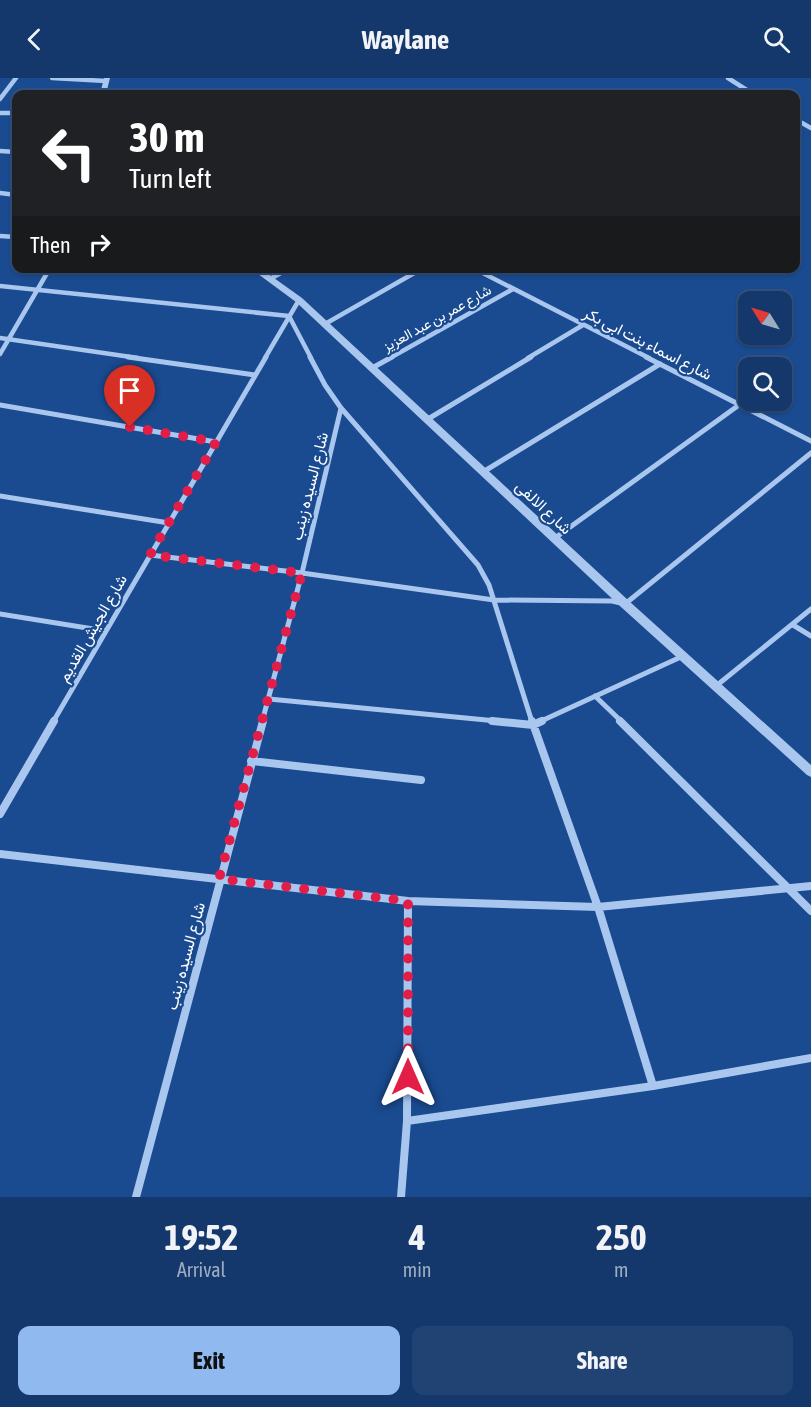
<!DOCTYPE html>
<html lang="en">
<head>
<meta charset="utf-8">
<style>
  :root { --surface:#14386b; --page:#214373; --text:#f1f3f6; --muted:#9dacc1; --line:#33527e; --accent:#90b9f0 }
  body { margin:0; font-family:"Asap Condensed",Vazirmatn,sans-serif; background:var(--page); color:var(--text); height:100vh; display:flex; flex-direction:column; font-size:22px; white-space:nowrap }
  * { box-sizing:border-box; margin:0 }
  p { font-size:20px; color:var(--muted) }
  .icon { flex:none; width:33px; height:33px; fill:none; stroke:currentColor; stroke-width:2; stroke-linecap:round; stroke-linejoin:round }
  .map { position:relative; height:1119px; overflow:hidden }
  .details { display:flex; flex-direction:column; background:var(--surface); flex:1 }
  .details>* { flex:none }
  .guide { position:absolute; left:12px; top:12px; width:788px; height:183px; border-radius:12px; box-shadow:0 2px 4px #0004,0 0 0 2px var(--line); background:#202124; color:#fff; overflow:hidden }
  .needle { width:39px; rotate:307deg }
  .buttons { position:absolute; left:738px; top:213px; display:grid; gap:12px }
  .buttons a { display:grid; place-items:center; width:54px; height:54px; border-radius:12px; background:var(--surface); box-shadow:0 2px 4px #0004,0 0 0 2px var(--line); font-size:30px }
  .pin { position:absolute; display:grid; place-items:center; width:51px; height:51px; color:#fff; margin:-62px -26px; border-radius:50% 50% 50% 0; rotate:-45deg; box-shadow:0 0 6px #0007 }
  .pin .icon { rotate:45deg }
  .me { position:absolute; width:66px; margin:-33px; rotate:0deg; stroke-linejoin:round; filter:drop-shadow(0 0 4px #0008) }
  .turn { display:flex; align-items:center; gap:21px; height:126px; padding:0 18px; font-size:27px }
  .turn .icon { width:78px; height:78px; stroke-width:2.5 }
  .turn b { display:block; font-size:42px; line-height:51px }
  .then { display:flex; align-items:center; height:57px; padding:0 18px; background:#0003; gap:12px; font-size:22px }
  .eta { display:flex; justify-content:space-evenly; align-items:center; height:102px; text-align:center }
  .eta b { font-size:36px; font-weight:700; line-height:42px }
  .primary-button { display:flex; gap:12px; margin-top:auto; padding:12px 18px }
  .primary-button a { flex:1; height:69px; border-radius:12px; background:var(--accent); color:#111; font-size:24px; font-weight:700; line-height:69px; text-align:center }
  .primary-button a+a { background:var(--page); color:var(--text) }
  header { display:flex; justify-content:space-between; align-items:center; height:78px; padding:0 18px; background:var(--surface); font-size:27px; font-weight:700 }
  .map>svg:first-child { display:block }
</style>
</head>
<body>
<header><svg class="icon" aria-label="back" viewBox="0 0 24 24"><path d="M15 5l-7 7 7 7"/></svg>Waylane<svg class="icon" aria-label="search" viewBox="0 0 24 24"><circle cx="10" cy="10" r="6"/><path d="M15 15l6 6"/></svg></header>
<div class="map">
<svg width="811" height="1119" viewBox="0 0 811 1119">
  <rect width="100%" height="100%" fill="#1a4a8f"/>
  <g fill="none" stroke-linecap="round" stroke-linejoin="round">
    <!-- minor-far2 -->
    <path stroke="#a8c6ee" stroke-width="4.5" d="M52 0 106 3
      M728 0 753 16
      M0 21 16 0
      M0 35H16
      M795 41 811 50
      M0 73 16 74
      M0 115 16 117
      M0 158 16 159
      M473 190 649 280
      M270 201 290 190
      M0 208 289 238 311 280
      M325 246 423 190
      M0 260 138 280
      M0 276 50 190
      M265 280 299 222
      M390 280 513 211
      M528 280 583 247"/>
    <!-- minor-far1 -->
    <path stroke="#a8c6ee" stroke-width="5" d="M128 279 255 297
      M310 279 325 307 341 330 478 487 489 507 532 644
      M646 279 811 363
      M372 290 392 279
      M0 327 216 364
      M428 341 531 279
      M483 394 660 286
      M0 418 169 445
      M555 460 739 327
      M150 477 302 495 494 522 612 523 625 526 811 375
      M0 536 106 553
      M793 547 811 558
      M716 608 811 531
      M595 618 622 644
      M269 621 507 644
      M53 644 266 279
      M262 644 302 495 341 330
      M539 644 683 578"/>
    <!-- minor -->
    <path stroke="#a8c6ee" stroke-width="8" d="M492 643 533 647 542 643
      M532 643 598 829 653 1008
      M620 643 811 833
      M251 683 421 702
      M0 736 54 643
      M0 776 408 823 598 829 811 808
      M407 1043 653 1008 811 980
      M136 1119 263 643
      M401 1119 407 1043 408 823"/>
    <!-- tertiary -->
    <path fill="#a8c6ee" fill-rule="evenodd" d="M104 0H110L106 16H100Z
      M250 190H260L302 220 629 523 811 687V699L807 697 621 529 296 224Z"/>
  </g>
  <g fill="none" stroke-linecap="round" stroke-linejoin="round">
    <!-- route -->
    <path stroke="#e11d48" stroke-width="10" stroke-dasharray="0 18" d="M130 349 216 364 150 477 302 495 219 801 408 823V999"/>
  </g>
  <g text-anchor="middle" dominant-baseline="central" stroke-width="4.5" stroke-linejoin="round" paint-order="stroke">
    <!-- far-street labels -->
    <g font-size="14" fill="#fff" stroke="#1a4a8f">
      <text transform="translate(437 240) rotate(-29)">شارع عمر بن عبد العزيز</text>
    </g>
    <!-- street labels -->
    <g font-size="16" fill="#fff" stroke="#1a4a8f">
      <text transform="translate(648 265) rotate(27)">شارع اسماء بنت ابى بكر</text>
      <text transform="translate(309 408) rotate(-76)">شارع السيده زينب</text>
      <text transform="translate(544 429) rotate(43)">شارع الالفى</text>
      <text transform="translate(92 550) rotate(-60)">شارع الجيش القديم</text>
      <text transform="translate(185 878) rotate(-75)">شارع السيده زينب</text>
    </g>
  </g>
</svg>
<div class="buttons">
<a><svg class="needle" viewBox="-14 -14 28 28"><path d="M0-13l5 13h-10z" fill="#e53935"/><path d="M0 13l5-13h-10z" fill="#9dacc1"/></svg></a>
<a><svg class="icon" aria-label="search" viewBox="0 0 24 24"><circle cx="10" cy="10" r="6"/><path d="M15 15l6 6"/></svg></a>
</div>
<div class="pin" style="left:130px;top:349px;background:#d93025"><svg class="icon" aria-label="arrive" viewBox="0 0 24 24"><path d="M6 21V4h12l-3 4 3 4H6"/></svg></div>
<svg class="me" style="left:408px;top:999px" viewBox="-20 -20 40 40"><path d="M0-17L14 15 0 8-14 15z" fill="#e11d48" stroke="#fff" stroke-width="4"/></svg>
<div class="guide">
<div class="turn"><svg class="icon" aria-label="left" viewBox="0 0 24 24"><path d="M17 20v-9H6M10 6l-5 5 5 5"/></svg><div><b>30 m</b>Turn left</div></div>
<div class="then">Then<svg class="icon" aria-label="right" viewBox="0 0 24 24"><path d="M7 20v-9h11M14 6l5 5-5 5"/></svg></div>
</div>
</div>
<section class="details">
<div class="eta">
<div><b>19:52</b><p>Arrival</p></div>
<div><b>4</b><p>min</p></div>
<div><b>250</b><p>m</p></div>
</div>
<div class="primary-button"><a>Exit</a><a>Share</a></div>
</section>
</body>
</html>
